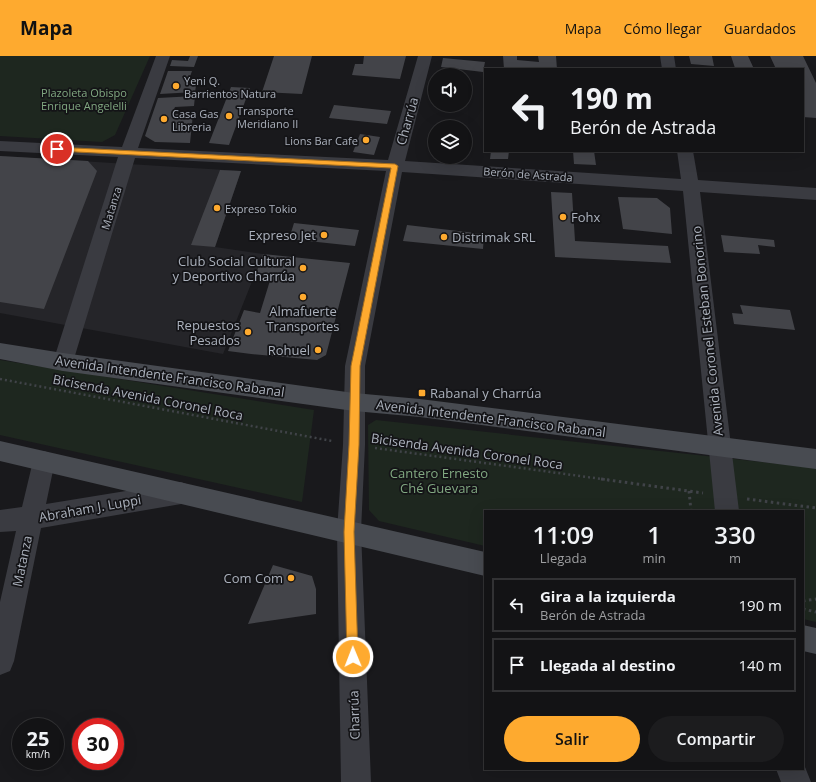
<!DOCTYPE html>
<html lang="es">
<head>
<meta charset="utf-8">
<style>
  :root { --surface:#131315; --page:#1c1c1e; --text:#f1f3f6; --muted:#9d9ea0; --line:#323234; --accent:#feaa2f }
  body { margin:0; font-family:"Open Sans",sans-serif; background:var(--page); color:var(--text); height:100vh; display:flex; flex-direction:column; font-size:15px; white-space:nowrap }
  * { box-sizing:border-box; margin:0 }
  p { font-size:13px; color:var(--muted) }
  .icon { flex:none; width:22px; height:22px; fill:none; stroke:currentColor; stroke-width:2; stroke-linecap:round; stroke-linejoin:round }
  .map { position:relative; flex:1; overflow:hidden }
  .panel { position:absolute; left:484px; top:454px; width:320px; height:260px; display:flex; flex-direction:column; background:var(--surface); border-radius:0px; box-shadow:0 4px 16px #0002,0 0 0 1px var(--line) }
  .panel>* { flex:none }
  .guide { position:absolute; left:484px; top:12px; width:320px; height:84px; border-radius:0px; box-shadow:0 4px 16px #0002,0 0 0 1px var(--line); background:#131315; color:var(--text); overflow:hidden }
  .controls { position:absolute; left:428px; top:12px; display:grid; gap:8px }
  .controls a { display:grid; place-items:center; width:44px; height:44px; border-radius:50%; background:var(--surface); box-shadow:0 4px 16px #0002,0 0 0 1px var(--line); font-size:20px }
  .speed { position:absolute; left:12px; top:662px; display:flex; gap:8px; font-size:20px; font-weight:700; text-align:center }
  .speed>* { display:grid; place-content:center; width:52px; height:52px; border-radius:50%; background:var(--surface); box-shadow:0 4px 16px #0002,0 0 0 1px var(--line); line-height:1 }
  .speed small { font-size:10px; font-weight:400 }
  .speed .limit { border:6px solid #d22; background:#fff; color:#111 }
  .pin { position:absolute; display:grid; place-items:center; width:34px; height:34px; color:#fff; margin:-17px; border:2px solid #fff; border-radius:50%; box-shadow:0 1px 4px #0007 }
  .me { position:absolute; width:44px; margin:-22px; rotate:359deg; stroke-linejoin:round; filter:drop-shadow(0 0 3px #0008) }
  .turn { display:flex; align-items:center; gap:14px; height:84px; padding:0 20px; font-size:18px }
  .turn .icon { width:52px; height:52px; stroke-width:2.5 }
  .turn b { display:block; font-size:28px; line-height:34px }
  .eta { display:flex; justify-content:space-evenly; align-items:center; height:68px; text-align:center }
  .eta b { font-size:24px; font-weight:600; line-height:28px }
  .cta { display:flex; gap:8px; margin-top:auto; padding:8px 20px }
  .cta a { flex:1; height:46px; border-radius:24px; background:var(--accent); color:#111; font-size:16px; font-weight:600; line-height:46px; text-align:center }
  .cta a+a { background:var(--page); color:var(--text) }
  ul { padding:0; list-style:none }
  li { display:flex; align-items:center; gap:12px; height:54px; margin:0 8px 6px; padding:0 12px; border:2px solid var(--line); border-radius:0px }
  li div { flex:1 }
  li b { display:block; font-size:15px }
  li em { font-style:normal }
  header { display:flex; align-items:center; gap:24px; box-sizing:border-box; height:56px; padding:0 20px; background:var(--accent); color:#111 }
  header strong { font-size:19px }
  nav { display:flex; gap:22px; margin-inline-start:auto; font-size:14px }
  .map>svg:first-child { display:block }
</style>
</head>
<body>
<header>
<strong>Mapa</strong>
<nav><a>Mapa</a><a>Cómo llegar</a><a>Guardados</a></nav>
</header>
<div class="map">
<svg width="816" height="726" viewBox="0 0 816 726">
  <rect width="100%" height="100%" fill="#19191c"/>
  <!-- built -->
  <path fill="#252529" d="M0 100 241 115 215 191 263 198 223 298 0 257Z"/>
  <!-- green -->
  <path fill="#1e271f" d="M0 0H150L115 79 102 86 0 80Z
    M0 304 314 354 302 446 0 379Z
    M376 364 816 412V566L803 563V455H485V490L379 465 369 454 368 369Z"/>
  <!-- building -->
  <path fill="#434449" d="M190 0H198L194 11 170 10 172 4 188 5Z
    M274 0H312L302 38 262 36Z
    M364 0H406L400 23 352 19 355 8H363Z
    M503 0H517V4L539 6 538 0H556L557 13H504Z
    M689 0H712L714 10 691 8Z
    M731 0H748L754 13 735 12Z
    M770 0H803L816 27V62L803 61V13H776Z
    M443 2 485 6 483 16 441 11Z
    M168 15H192L187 29 196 30 195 36 160 38Z
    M231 31 250 32 229 89 209 87Z
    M195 40 194 50 175 51 172 58H193L190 87 155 86 145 80 158 42Z
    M334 49 391 55 387 68 329 62Z
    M360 78 380 81 374 99 353 96Z
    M491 95H509L508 103H490Z
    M573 95H594L596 109 574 108Z
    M0 100 88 105 97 115 44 253 0 246Z
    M220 114 241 115 215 191 191 189Z
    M551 136 572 137 575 185 668 190 671 207 555 201Z
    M618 141 657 142 670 152 672 178 623 173Z
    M294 167 359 174 355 190 289 183Z
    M407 169 484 178 483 193 403 185Z
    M721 179 774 184 775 191 758 189 760 198 724 196Z
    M263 198 350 207 326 299 317 304 251 298 228 295 244 254 260 257 272 218 256 217Z
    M740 249 790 254 795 274 734 268 732 257 743 258Z
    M273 509 312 520 316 533V558L248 568Z"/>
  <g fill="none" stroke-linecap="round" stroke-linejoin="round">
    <!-- path-far1 -->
    <path stroke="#404348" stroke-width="2.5" stroke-dasharray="2 3" stroke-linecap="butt" d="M0 323 332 385
      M375 392 609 424"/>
    <!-- path -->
    <path stroke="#404348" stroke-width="3" stroke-dasharray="2.5 3.5" stroke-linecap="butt" d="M601 423 703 437
      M689 435 691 455
      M747 443 816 452
      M803 545 816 543
      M803 553 816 556"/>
    <!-- minor -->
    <path fill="#3a3b41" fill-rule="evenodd" d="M156 0H170L138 92 388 104 418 0H432L405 105 681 123 677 95H693L698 124 816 132V144L700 136 739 455H715L683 135 402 116 365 310V389L361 475 371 726H341L337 475 343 389 345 310 386 115 135 102 73 306 70 312 63 315 56 312 53 306 118 101 0 95V85L122 91Z
      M660 0H674L676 13H662Z
      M44 395 52 398 55 405 46 448 181 426 189 429 193 437 189 445 181 448 41 472 14 605 10 615 0 619V546L16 475 0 476V454L22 451 33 405 36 398Z"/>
    <!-- tertiary -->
    <path fill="#3a3b41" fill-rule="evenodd" d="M803 706 811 726H781L776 713H803Z"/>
    <!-- secondary -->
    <path fill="#484b51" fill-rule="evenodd" d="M0 287 63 297 354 337 420 343 816 393V413L420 361 354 355 63 315 0 303Z
      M0 385 485 496V520L0 405Z
      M803 569 816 572V598L803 595Z"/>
  </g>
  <!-- route -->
  <path fill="#feaa2f" stroke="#a56e1f" d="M55 91 395 108 398 110 360 310 359 389 354 476 358 601 357 605 353 606 349 605 347 601 344 476 349 389 351 310 391 112 57 95 55 94Z"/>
  <!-- markers -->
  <g fill="#feaa2f" stroke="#141417" stroke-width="1.5">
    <circle cx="176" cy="30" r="4"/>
    <circle cx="229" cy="60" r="4"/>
    <circle cx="164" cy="63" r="4"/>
    <circle cx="366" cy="84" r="4"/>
    <circle cx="217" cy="152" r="4"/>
    <circle cx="563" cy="161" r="4"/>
    <circle cx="324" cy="179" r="4"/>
    <circle cx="444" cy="181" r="4"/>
    <circle cx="303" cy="212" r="4"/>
    <circle cx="303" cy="241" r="4"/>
    <circle cx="248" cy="276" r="4"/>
    <circle cx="318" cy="294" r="4"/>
    <rect x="418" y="333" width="8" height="8" rx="2"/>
    <circle cx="291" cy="522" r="4"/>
  </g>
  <g text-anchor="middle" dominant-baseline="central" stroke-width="3.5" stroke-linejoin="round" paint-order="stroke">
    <!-- far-poi labels -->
    <g font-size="11" fill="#abb1bc" stroke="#141417" text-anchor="start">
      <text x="184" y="24">Yeni Q.<tspan x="184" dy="13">Barrientos Natura</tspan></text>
      <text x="237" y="54">Transporte<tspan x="237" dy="13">Meridiano II</tspan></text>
      <text x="172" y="57">Casa Gas<tspan x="172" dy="13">Libreria</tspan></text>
      <text x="358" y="84" text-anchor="end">Lions Bar Cafe</text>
      <text x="225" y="152">Expreso Tokio</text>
    </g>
    <!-- far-park labels -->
    <g font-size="11" fill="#81a881" stroke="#141417">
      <text x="84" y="36">Plazoleta Obispo<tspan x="84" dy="13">Enrique Angelelli</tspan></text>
    </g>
    <!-- far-street labels -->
    <g font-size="11" fill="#abb1bc" stroke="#141417">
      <text transform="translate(528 118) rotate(4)">Berón de Astrada</text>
      <text transform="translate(111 152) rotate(-73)">Matanza</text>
    </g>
    <!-- street labels -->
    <g font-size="13" fill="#abb1bc" stroke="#141417">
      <text transform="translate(407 65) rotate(-74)">Charrúa</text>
      <text transform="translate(707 275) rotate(-96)">Avenida Coronel Esteban Bonorino</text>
      <text transform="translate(170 320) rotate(8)">Avenida Intendente Francisco Rabanal</text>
      <text transform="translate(148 341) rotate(11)">Bicisenda Avenida Coronel Roca</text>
      <text transform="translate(491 362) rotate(7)">Avenida Intendente Francisco Rabanal</text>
      <text transform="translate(467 395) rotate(8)">Bicisenda Avenida Coronel Roca</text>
      <text transform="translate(90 452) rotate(-10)">Abraham J. Luppi</text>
      <text transform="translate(22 505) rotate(-78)">Matanza</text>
      <text transform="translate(354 659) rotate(-92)">Charrúa</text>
    </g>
    <!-- poi labels -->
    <g font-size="13" fill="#abb1bc" stroke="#141417" text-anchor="end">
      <text x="571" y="161" text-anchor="start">Fohx</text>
      <text x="316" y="179">Expreso Jet</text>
      <text x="452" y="181" text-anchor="start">Distrimak SRL</text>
      <text x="295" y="205">Club Social Cultural<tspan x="295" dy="15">y Deportivo Charrúa</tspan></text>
      <text x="303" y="255" text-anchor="middle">Almafuerte<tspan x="303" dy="15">Transportes</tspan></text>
      <text x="240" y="269">Repuestos<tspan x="240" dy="15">Pesados</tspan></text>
      <text x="310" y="294">Rohuel</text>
      <text x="430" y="337" text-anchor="start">Rabanal y Charrúa</text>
      <text x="283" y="522">Com Com</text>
    </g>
    <!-- park labels -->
    <g font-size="13" fill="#81a881" stroke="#141417">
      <text x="439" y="417">Cantero Ernesto<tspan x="439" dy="15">Ché Guevara</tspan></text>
    </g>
  </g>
</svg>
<div class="controls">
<a><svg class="icon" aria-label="sound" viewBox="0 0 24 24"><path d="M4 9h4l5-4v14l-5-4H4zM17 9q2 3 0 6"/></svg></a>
<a><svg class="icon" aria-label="layers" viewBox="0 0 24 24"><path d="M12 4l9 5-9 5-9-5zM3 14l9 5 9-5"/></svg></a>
</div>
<div class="speed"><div>25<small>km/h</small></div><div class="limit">30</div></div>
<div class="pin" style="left:57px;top:93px;background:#d93025"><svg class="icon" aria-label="arrive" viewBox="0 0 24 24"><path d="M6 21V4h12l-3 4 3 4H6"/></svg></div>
<svg class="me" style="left:353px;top:601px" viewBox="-20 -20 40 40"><circle r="17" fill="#feaa2f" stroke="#fff" stroke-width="3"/><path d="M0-11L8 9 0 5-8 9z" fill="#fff"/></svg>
<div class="guide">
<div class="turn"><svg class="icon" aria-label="left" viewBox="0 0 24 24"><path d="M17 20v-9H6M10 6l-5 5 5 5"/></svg><div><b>190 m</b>Berón de Astrada</div></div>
</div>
<section class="panel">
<div class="eta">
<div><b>11:09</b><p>Llegada</p></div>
<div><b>1</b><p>min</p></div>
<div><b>330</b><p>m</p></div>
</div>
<ul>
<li><svg class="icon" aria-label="left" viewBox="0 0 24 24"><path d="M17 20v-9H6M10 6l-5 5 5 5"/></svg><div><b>Gira a la izquierda</b><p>Berón de Astrada</p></div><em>190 m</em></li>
<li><svg class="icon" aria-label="arrive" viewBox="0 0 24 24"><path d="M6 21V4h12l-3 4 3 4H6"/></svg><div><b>Llegada al destino</b></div><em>140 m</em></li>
</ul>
<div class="cta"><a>Salir</a><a>Compartir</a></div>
</section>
</div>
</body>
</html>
